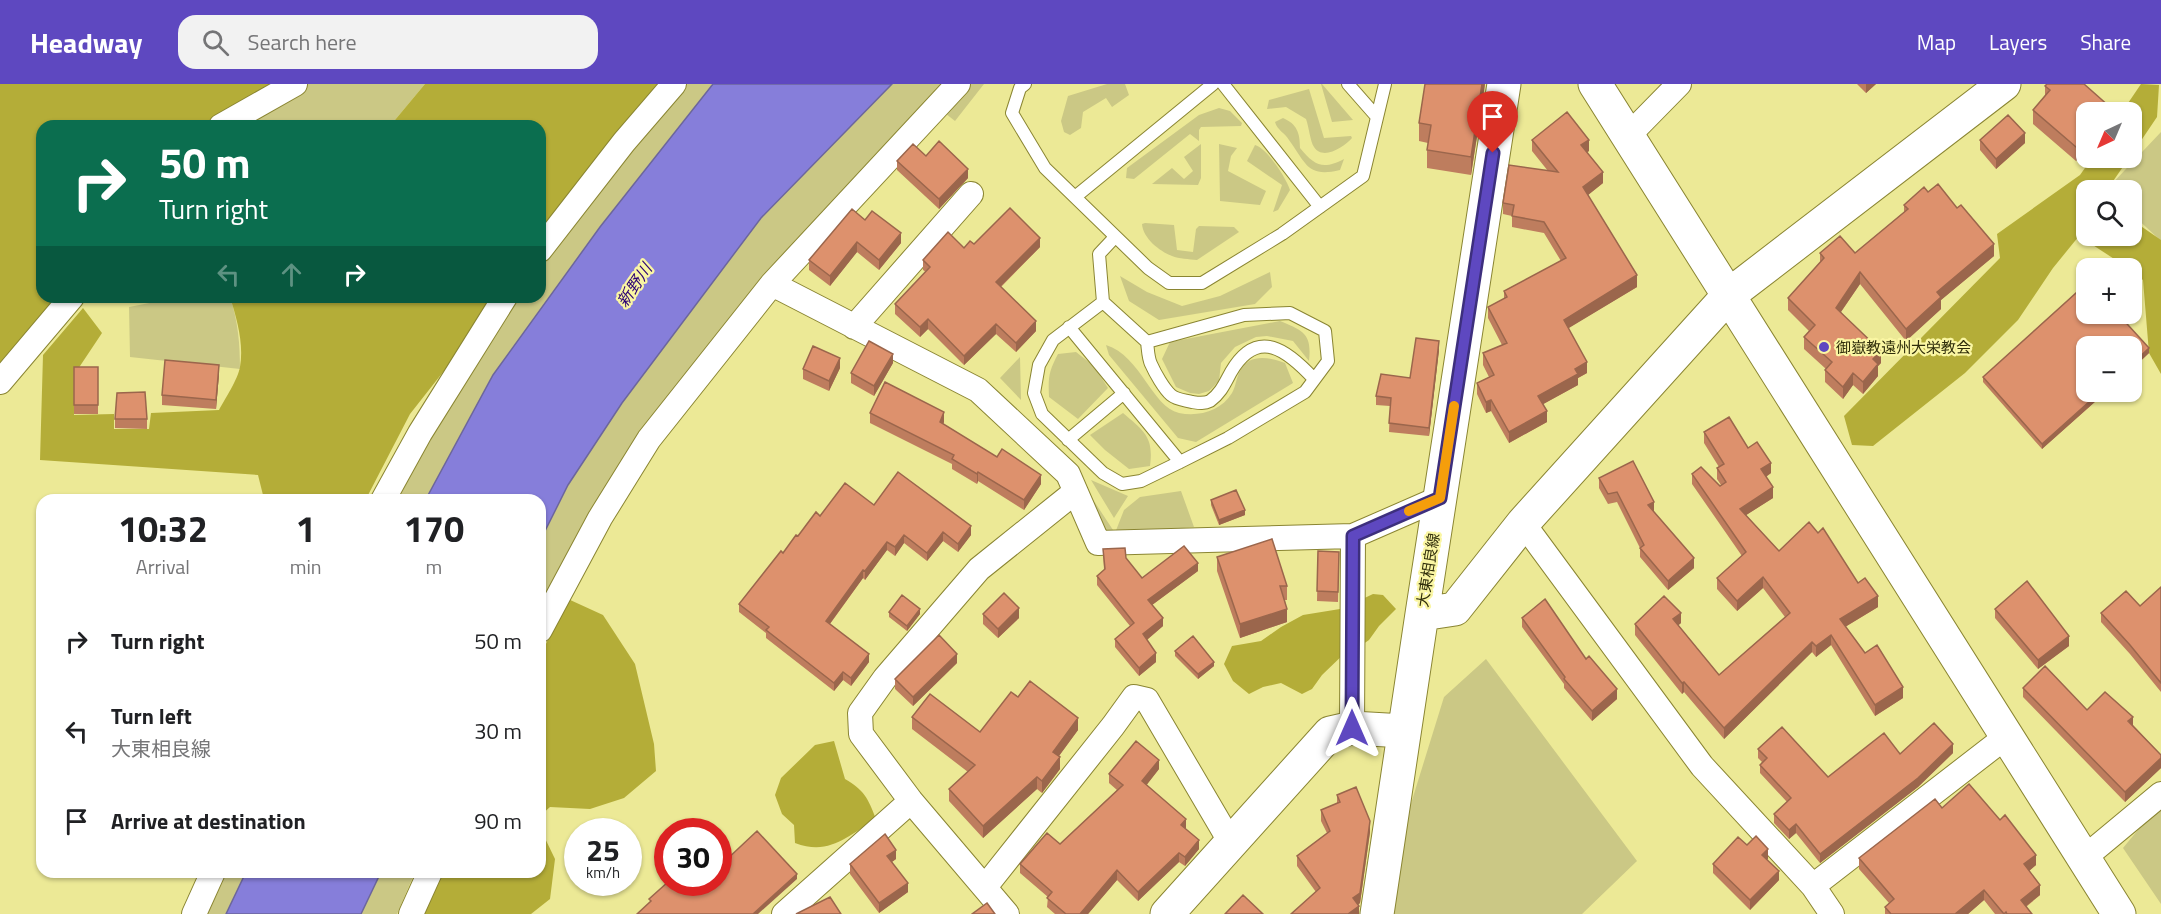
<!DOCTYPE html>
<html lang="en">
<head>
<meta charset="utf-8">
<style>
  :root { --surface:#fff; --page:#f2f2f2; --text:#202124; --muted:#757577; --accent:#5e48c0 }
  body { margin:0; font-family:"Titillium Web","Noto Sans JP",sans-serif; background:var(--page); color:var(--text); height:100vh; display:flex; flex-direction:column; font-size:22px; white-space:nowrap }
  * { box-sizing:border-box; margin:0 }
  p { font-size:20px; color:var(--muted) }
  .icon { flex:none; width:33px; height:33px; fill:none; stroke:currentColor; stroke-width:2; stroke-linecap:round; stroke-linejoin:round }
  .map { position:relative; flex:1; overflow:hidden }
  .details { position:absolute; left:36px; top:410px; width:510px; height:384px; display:flex; flex-direction:column; background:var(--surface); border-radius:18px; box-shadow:0 2px 4px #0004 }
  .details>* { flex:none }
  .hud { position:absolute; left:36px; top:36px; width:510px; height:183px; border-radius:18px; box-shadow:0 2px 4px #0004; background:#0b6e4f; color:#fff; overflow:hidden }
  .needle { width:39px; rotate:224deg }
  .controls { position:absolute; left:2076px; top:18px; display:grid; gap:12px }
  .controls a { display:grid; place-items:center; width:66px; height:66px; border-radius:12px; background:var(--surface); box-shadow:0 2px 4px #0004; font-size:30px }
  .speed { position:absolute; left:564px; top:734px; display:flex; gap:12px; font-size:30px; font-weight:700; text-align:center }
  .speed>* { display:grid; place-content:center; width:78px; height:78px; border-radius:50%; background:var(--surface); box-shadow:0 2px 4px #0004; line-height:1 }
  .speed small { font-size:15px; font-weight:400 }
  .speed .limit { border:9px solid #d22; background:#fff; color:#111 }
  .pin { position:absolute; display:grid; place-items:center; width:51px; height:51px; color:#fff; margin:-62px -26px; border-radius:50% 50% 50% 0; rotate:-45deg; box-shadow:0 0 6px #0007 }
  .pin .icon { rotate:45deg }
  .me { position:absolute; width:66px; margin:-33px; rotate:0deg; stroke-linejoin:round; filter:drop-shadow(0 0 4px #0008) }
  .turn { display:flex; align-items:center; gap:21px; height:126px; padding:0 24px; font-size:27px }
  .turn .icon { width:78px; height:78px; stroke-width:2.5 }
  .turn b { display:block; font-size:42px; line-height:51px }
  .lanes { display:flex; align-items:center; height:57px; padding:0 24px; background:#0003; justify-content:center; gap:30px; direction:ltr }
  .lanes .off { opacity:.35 }
  .eta { display:flex; justify-content:space-evenly; align-items:center; height:102px; text-align:center }
  .eta b { font-size:36px; font-weight:700; line-height:42px }
  ul { padding:0; list-style:none }
  li { display:flex; align-items:center; gap:18px; height:90px; padding:0 24px }
  li div { flex:1 }
  li b { display:block; font-size:22px }
  li em { font-style:normal }
  header { display:flex; align-items:center; gap:36px; box-sizing:border-box; height:84px; padding:0 30px; background:var(--accent); color:#fff }
  header strong { font-size:28px }
  nav { display:flex; gap:33px; margin-inline-start:auto; font-size:21px }
  .search { width:420px; height:54px; background:var(--page); display:flex; align-items:center; gap:15px; box-sizing:border-box; padding:0 21px; border-radius:18px; color:var(--muted); font-size:22px }
  .map>svg:first-child { display:block }
</style>
</head>
<body>
<header>
<strong>Headway</strong>
<div class="search"><svg class="icon" aria-label="search" viewBox="0 0 24 24"><circle cx="10" cy="10" r="6"/><path d="M15 15l6 6"/></svg>Search here</div>
<nav><a>Map</a><a>Layers</a><a>Share</a></nav>
</header>
<div class="map">
<svg width="2161" height="830" viewBox="0 0 2161 830">
  <rect width="100%" height="100%" fill="#ece996"/>
  <!-- green -->
  <path fill="#cbc885" d="M299 0H425L390 42H226Z
    M682 0H956L649 355 540 538V416H388L505 213H540V170Z
    M964 0H984L955 37 941 26Z
    M1107 0H1125L1129 11 1112 23 1106 14 1083 28 1081 44 1070 51 1064 48 1061 37 1068 12Z
    M1321 0H1322L1353 36 1332 38Z
    M1309 5 1324 54 1351 52 1352 54C1344 63 1323 77 1314 63 1310 57 1309 43 1306 35L1286 23 1267 25 1269 16Z
    M1219 24 1230 27 1242 39 1241 42 1201 43 1199 46V57L1190 50 1134 95 1126 94 1127 84 1199 31Z
    M1283 34C1297 40 1300 49 1300 64 1315 82 1323 86 1344 75L1340 86C1307 94 1306 79 1289 56 1285 49 1277 46 1275 38Z
    M2161 48V157L2132 130V106H2106Z
    M1201 60V94L1198 101 1152 100 1172 84 1184 95 1193 87 1184 73Z
    M1219 60 1237 64 1231 72 1228 87 1266 107 1260 121 1220 117Z
    M1255 61C1267 64 1286 94 1290 106L1278 126 1273 128 1282 101 1247 77Z
    M1145 139 1174 141 1177 166 1193 168 1196 145 1199 142 1234 143 1239 148 1197 176C1189 175 1179 175 1172 172 1159 167 1143 154 1142 140Z
    M1270 188 1272 203 1255 220 1159 236 1129 217 1120 192 1147 208 1182 222 1220 212Z
    M180 213H230C238 237 240 260 240 285L130 273 129 223Z
    M1280 237C1304 247 1312 250 1309 277L1293 257 1267 252 1256 253 1235 263 1221 279 1219 297 1209 307 1199 310 1190 309 1176 303 1162 275 1170 258Z
    M1106 261C1141 272 1152 323 1179 329 1199 333 1221 327 1232 309 1236 302 1236 294 1240 287 1249 269 1269 273 1285 279L1293 299 1196 358 1178 354 1109 271Z
    M1076 268 1094 282 1108 304 1078 335 1049 313C1048 293 1049 287 1058 270Z
    M1020 273 1021 316 1000 294Z
    M987 299 1061 367 1115 449 1124 426 1140 413 1181 407 1194 443 1095 452 1068 390Z
    M1123 329C1144 347 1154 353 1150 382L1129 385 1105 366 1090 351Z
    M1091 396 1128 412 1114 434Z
    M1486 575 1637 777 1582 830H1391L1409 726 1444 613Z
    M2161 718V820L2123 764Z
    M224 788H415L397 830H206Z"/>
  <!-- forest -->
  <path fill="#b4ad38" d="M0 0H290L228 42H42V213H69L0 290Z
    M425 0H681L540 165V42H390Z
    M2141 0 2159 1 2157 33 2132 70V28H2122Z
    M2092 74H2129L2107 106H2086V152H2132V136L2161 156V290L2149 269 2143 196 2132 187V184H2128L2079 152 2053 184 2018 236 1965 289 1873 362 1852 361 1844 332 2000 174 1997 150 2080 91Z
    M230 213H502L410 330 366 415H264L258 391 40 376 43 271 83 224 102 249 74 291V331L114 330V345H149L151 329 219 326C225 315 238 295 240 283 244 260 237 235 230 213Z
    M1373 510 1383 511 1396 525 1379 542 1369 556 1359 563 1354 519Z
    M568 515 603 531 635 580 654 660 656 687 624 714 590 725 550 723 540 732V572Z
    M1340 525 1349 565 1322 591 1312 605 1302 610 1281 599 1263 603 1249 610 1233 597 1224 580 1232 562 1261 557 1281 543 1303 531Z
    M834 657 845 695C864 706 868 714 876 735 847 752 830 772 795 759L794 741 782 730 775 711 781 694 815 661Z
    M540 744 555 775 550 815 531 830H414L435 788H540Z"/>
  <!-- water -->
  <path fill="#867eda" stroke="#6c669c" stroke-width="1.5" d="M713 0H892L761 134 622 319 568 401 540 457V416L426 415 493 291 600 143Z
    M246 788H381L361 830H226Z"/>
  <g fill="none" stroke-linecap="round" stroke-linejoin="round">
    <!-- lane casing -->
    <g stroke="#8a8532" stroke-width="14">
      <path id="lane" d="M1025 0 1020 4 1012 29 1045 84 1148 184 1169 199H1202L1282 150 1363 92 1385 0
        M1223 0 1320 123
        M1348 0 1377 33
        M1075 113 1213 0
        M1115 153 1099 170 1103 218 1053 256 1039 281 1034 309 1042 330 1103 389 1122 400 1141 397 1180 378 1228 354 1305 308 1328 277 1325 247 1290 229 1244 231 1147 258
        M1103 218 1147 258C1148 265 1148 274 1151 280 1155 289 1164 305 1171 311 1177 316 1185 316 1192 318 1199 319 1204 320 1210 317 1221 309 1225 299 1231 288 1258 242 1288 267 1314 295
        M1069 243 1180 378
        M1068 356 1124 309"/>
    </g>
    <!-- street casing -->
    <g stroke="#8a8532" stroke-width="26">
      <path id="street" d="M221 42 295 0
        M1627 53 1679 0
        M540 166 624 58 674 0
        M772 200 978 306 1068 390 1098 459 1353 452 1440 414
        M854 243 971 110
        M0 298 72 213
        M383 416 420 349 505 213
        M1523 439 1702 682 1813 802
        M540 546 600 434 649 355 772 200 958 0
        M1352 644 1353 452
        M2084 774 2161 710
        M985 803 1113 642 1134 613 1147 616 1231 759
        M194 830 213 788
        M411 830 430 788
        M784 830 911 717
        M1007 830 911 717 861 650 860 629 885 594 979 485 1075 408
        M1832 830 1813 802 2007 652"/>
    </g>
    <!-- secondary casing -->
    <g stroke="#8a8532" stroke-width="35">
      <path id="secondary" d="M1595 0 2119 830
        M1422 530 1455 525 1523 439 1729 211 2004 0
        M1167 830 1330 649 1352 644 1404 647
        M1377 830 1422 530 1504 0"/>
    </g>
    <!-- lane -->
    <use href="#lane" stroke="#fff" stroke-width="12"/>
    <!-- street -->
    <use href="#street" stroke="#fff" stroke-width="24"/>
    <!-- secondary -->
    <use href="#secondary" stroke="#fff" stroke-width="33"/>
  </g>
  <!-- wall -->
  <path fill="#be7d5e" d="M1485 0 1471 91 1427 84V66L1428 59 1419 57V39Z
    M1857 0H1876L1866 9Z
    M2045 2 2110 28H2086V65L2076 77 2033 40V26L2045 12Z
    M1532 56 1589 67 1587 68 1603 99 1588 111 1637 203 1568 244 1587 289 1578 294V301L1543 320 1547 338 1509 359 1491 327 1486 329 1477 310V299L1489 293 1483 281V269L1502 261 1488 234V223L1504 215V207L1561 177 1544 149 1512 143V132L1503 130V119L1548 87 1532 67Z
    M1980 56 2025 59 1996 85 1980 66Z
    M926 72 968 94 939 125 897 86V77Z
    M1904 121 1994 172 1941 216V225L1906 257 1860 200 1841 228 1881 279 1878 282V292L1863 310 1853 301 1843 315 1825 298V286L1826 285 1804 265V253L1809 247 1788 226V214L1820 178V169H1855L1904 128Z
    M865 136 901 159 879 186 857 168 830 202 809 186V176Z
    M974 160 1040 163 1001 203 1036 247 1016 268 996 250 964 281 928 245 920 253 895 230V220L926 188 923 186V176Z
    M2086 200V230H2118L2149 264V269L2132 285V262H2086V308H2106L2042 365 1983 298V293Z
    M1439 266 1429 352 1389 348 1390 322 1376 321V312L1410 294Z
    M893 279 874 312 851 299V289Z
    M74 283H98V330H74Z
    M840 284 829 307 803 295V285Z
    M219 290 216 325 162 321V311Z
    M870 329 944 338 943 340 1041 400 1024 426 978 397 977 400 952 385V380L870 339Z
    M115 335H147V345L115 344Z
    M1704 348 1748 364 1771 389 1766 393 1773 414 1746 431 1779 467 1858 499 1878 523 1845 543 1865 569 1903 614 1875 632 1831 561 1816 573 1812 568 1724 655 1684 608 1682 610 1635 551V540L1681 539 1678 541 1719 591 1785 533 1763 504 1737 527 1717 505V494L1742 472 1692 400V390L1720 402 1721 401 1717 395V384L1719 383 1704 359Z
    M1599 394 1654 428H1653L1694 484 1668 506 1640 473V464L1617 418 1608 420 1599 404Z
    M1211 416 1245 431 1219 441 1211 421Z
    M874 421 971 451 958 468 943 457 927 477 904 459 895 472 887 466 865 496 863 494 830 540 869 578 851 602 843 596 834 607 766 554V549L739 528V520L798 452 820 432Z
    M1103 465 1126 474 1142 494 1198 487 1152 521 1163 542 1147 556 1156 578 1139 592 1115 563V555L1130 542 1097 501V492L1104 486Z
    M1318 467 1339 468 1338 518 1317 517Z
    M1217 473 1287 502V516H1285L1287 538 1240 554 1217 487Z
    M2161 503V608L2130 570 2101 538V529L2140 522Z
    M1995 525 2069 562 2038 585 1995 534Z
    M889 528 920 530 907 547 889 533Z
    M983 530 1019 534 998 554 983 540Z
    M1522 534 1586 575 1617 615 1592 637 1564 604V600L1522 543Z
    M1175 567 1214 582 1198 595 1175 572Z
    M957 579 913 622 895 605V595Z
    M2023 604 2133 641 2161 671V684L2125 718 2023 613Z
    M1018 613 1078 646 1059 672 1060 685 1042 709 1037 705 983 754 949 717V705L968 688 912 645V633L980 648Z
    M1758 665 1828 693 1900 670 1953 669 1918 703 1820 779 1796 749 1789 755 1774 739V730L1787 718 1760 689V681L1762 678 1758 674Z
    M1159 685 1146 701 1186 744 1185 745 1199 765 1185 782 1179 778 1138 817 1117 796 1088 830H1055L1047 823 1048 813 1020 789V780L1060 760 1117 706 1109 699V690Z
    M1337 711 1370 748 1360 819 1358 821 1359 830 1316 808 1297 782V772L1327 749 1321 737V726L1337 720Z
    M1942 724 2036 781 2029 787 2040 811 2026 823 2032 830H1995L1984 816 1968 830H1885V823L1889 819 1859 785V774Z
    M1747 761 1768 775H1767L1779 796 1750 826 1713 789V780Z
    M896 775 892 778 908 808 879 829 850 790V780Z"/>
  <!-- shaded-wall -->
  <path fill="#9b664c" d="M1482 0H1485L1471 91V73Z
    M1866 0H1876L1866 9Z
    M2110 23V28H2105Z
    M2025 49V59L1996 85V75Z
    M2086 51V65L2076 77V63Z
    M1589 56V67L1581 72V61Z
    M968 85V94L939 125V115Z
    M1603 88V99L1583 115V103Z
    M901 149V159L879 186V176Z
    M1040 154V163L996 207V198Z
    M857 158V168L830 202V192Z
    M1994 160V172L1941 216V225L1906 257V245L1937 208Z
    M1860 188V200L1836 235V224Z
    M1637 191V203L1564 247V236Z
    M928 235V245L920 253V243Z
    M1036 237V247L1016 268V259Z
    M996 240V250L964 281V272Z
    M1439 257V266L1429 352V344Z
    M2149 264V269L2132 285V280Z
    M1881 267V279L1878 282V292L1863 310V298L1873 275Z
    M893 270V279L874 312V302Z
    M840 274V284L829 307V297Z
    M1587 278V289L1578 294V301L1538 323V312L1575 285Z
    M219 281V290L216 325V316Z
    M1853 289V301L1843 315V303Z
    M2100 308H2106L2042 365V360Z
    M1491 316V327L1486 329V318Z
    M1547 327V338L1509 359V348Z
    M944 328V338L940 347V338Z
    M1771 379V389L1761 396V385Z
    M978 388V397L977 400V390Z
    M1041 391V400L1024 426V416Z
    M1773 403V414L1740 435V425Z
    M1654 418V428L1648 431V421Z
    M1245 426V431L1219 441V436Z
    M971 442V451L958 468V460Z
    M943 448V457L927 477V469Z
    M904 451V459L895 472V463Z
    M887 458V466L865 496V487Z
    M1694 474V484L1668 506V497Z
    M1198 479V487L1148 524V516Z
    M863 486V494L826 545V537Z
    M1763 493V504L1737 527V517Z
    M1878 512V523L1840 546V535Z
    M1019 524V534L998 554V545Z
    M920 525V530L907 547V542Z
    M1287 525V538L1240 554V540Z
    M1681 529V539L1673 546V535Z
    M1163 534V542L1143 559V550Z
    M1831 551V561L1816 573V562Z
    M2069 552V562L2038 585V576Z
    M1812 558V568L1724 655V644Z
    M1156 569V578L1139 592V584Z
    M869 570V578L851 602V594Z
    M957 570V579L913 622V613Z
    M1214 578V582L1198 595V590Z
    M843 588V596L834 607V599Z
    M1684 598V608L1682 610V599Z
    M1903 603V614L1875 632V621Z
    M1617 605V615L1592 637V627Z
    M2133 633V642L2128 637Z
    M1078 634V646L1053 680V668Z
    M1953 660V669L1918 703 1820 779V770Z
    M1060 673V685L1042 709V697Z
    M2161 674V684L2125 718V708Z
    M1159 676V685L1142 707V697Z
    M1037 693V705L983 754V742Z
    M1186 735V744L1181 750V741Z
    M1370 737V748L1360 819 1353 824V814Z
    M1796 740V749L1789 755V746Z
    M1199 756V765L1185 782V773Z
    M1768 765V775L1762 780V771Z
    M896 766V775L887 781V772Z
    M1179 769V778L1138 817V808Z
    M2036 771V781L2024 791V780Z
    M1117 786V796L1088 830H1080Z
    M1779 787V796L1750 826V816Z
    M797 790V795L758 830H753Z
    M908 799V808L879 829V819Z
    M2040 801V811L2021 826V816Z
    M1984 806V816L1968 830H1955Z
    M1359 822V830H1348Z"/>
  <!-- building -->
  <path fill="#dd916d" stroke="#9b664c" stroke-width="1.5" d="M1425 0H1482L1471 73 1427 66 1431 41 1419 39Z
    M2047 0H2084L2110 23 2105 28H2086V51L2076 63 2033 26 2050 6 2045 2Z
    M1567 28 1589 56 1581 61 1603 88 1583 103 1637 191 1564 236 1587 278 1575 285 1578 290 1538 312 1547 327 1509 348 1491 316 1486 318 1477 299 1494 291 1483 269 1507 259 1488 223 1507 213 1504 207 1566 174 1544 138 1512 132 1514 121 1503 119 1509 81 1558 88 1532 56Z
    M2008 31 2025 49 1996 75 1980 56Z
    M939 57 968 85 939 115 897 77 913 60 926 72Z
    M1938 100 1957 124 1961 121 1994 160 1937 208 1941 213 1906 245 1860 188 1836 224 1881 267 1873 275 1878 280 1863 298 1853 289 1843 303 1825 286 1832 278 1804 253 1815 241 1788 214 1824 174 1820 169 1840 152 1855 169 1908 125 1904 121 1924 103 1928 108Z
    M1010 124 1040 154 996 198 1036 237 1016 259 996 240 964 272 928 235 920 243 895 220 930 183 923 176 948 148 964 164 970 157 974 160Z
    M852 125 865 136 872 127 901 149 879 176 857 158 830 192 809 176Z
    M2086 200V230H2118L2149 264 2132 280V262H2086V308H2100L2042 360 1983 293Z
    M1416 254 1439 257 1429 344 1389 339 1391 314 1376 312 1381 290 1410 294Z
    M869 257 893 270 874 302 851 289Z
    M813 262 840 274 829 297 803 285Z
    M165 276 219 281 216 316 162 311Z
    M74 283H98V321H74Z
    M885 298 944 328 940 338 997 373 1002 365 1041 391 1024 416 978 388 977 390 952 375 954 371 870 329Z
    M145 308 147 335H115L117 309Z
    M1729 333 1748 364 1757 358 1771 379 1761 385 1773 403 1740 425 1779 467 1809 438 1818 449 1823 444 1858 499 1865 494 1878 512 1840 535 1865 569 1877 561 1903 603 1875 621 1831 551 1816 562 1812 558 1724 644 1684 598 1682 599 1635 540 1664 512 1681 529 1673 535 1719 591 1790 529 1763 493 1737 517 1717 494 1746 468 1692 390 1701 383 1720 402 1726 398 1717 384 1724 380 1704 348Z
    M1633 377 1654 418 1648 421 1694 474 1668 497 1640 464 1644 461 1617 408 1608 410 1599 394Z
    M898 388 971 442 958 460 943 448 927 469 904 451 895 463 887 458 865 487 863 486 826 537 869 570 851 594 843 588 834 599 766 546 769 543 739 520 781 467 783 469 796 451 798 452 816 428 820 432 845 399 874 421Z
    M1236 406 1245 426 1219 436 1211 416Z
    M1272 455 1287 502H1280L1287 525 1240 540 1217 473Z
    M1184 462 1198 479 1148 516 1163 534 1143 550 1156 569 1139 584 1115 555 1134 539 1097 492 1105 485 1103 465 1125 464 1126 474 1142 494Z
    M1318 467 1339 468 1338 508 1317 507Z
    M2027 497 2069 552 2038 576 1995 525Z
    M2161 503V599L2130 561 2101 529 2126 507 2140 522Z
    M1004 509 1019 524 998 545 983 530Z
    M902 511 920 525 907 542 889 528Z
    M1545 515 1586 575 1589 572 1617 605 1592 627 1564 595 1565 593 1522 534Z
    M939 551 957 570 913 613 895 595Z
    M1193 552 1214 578 1198 590 1175 567Z
    M2045 582 2087 626 2105 608 2133 633 2128 637 2161 671V674L2125 708 2023 604Z
    M1030 597 1078 634 1053 668 1060 673 1042 697 1037 693 983 742 949 705 975 681 912 633 930 610 980 648 1011 608 1018 613Z
    M1934 639 1953 660 1918 694 1820 770 1796 740 1789 746 1774 730 1791 714 1760 681 1767 674 1758 665 1782 643 1828 693 1884 649 1900 670Z
    M1136 657 1159 676 1142 697 1186 735 1181 741 1199 756 1185 773 1179 769 1138 808 1117 786 1080 830H1066L1047 814 1052 808 1020 780 1047 749 1060 760 1123 701 1109 690Z
    M1969 700 2000 736 2005 731 2036 771 2024 780 2040 801 2021 816 2032 830H2007L2006 828 2004 830 1984 806 1955 830H1891L1885 823 1894 815 1859 774 1935 715 1942 724Z
    M1356 703 1370 737 1360 809 1353 814 1359 822 1348 830H1291L1320 804 1297 772 1330 747 1321 726 1340 718 1337 711Z
    M757 747 797 790 753 830H637L651 817 649 815 668 798H718V772L724 778Z
    M885 750 896 766 887 772 908 799 879 819 850 780Z
    M1756 752 1768 765 1762 771 1779 787 1750 816 1713 780 1738 753 1747 761Z
    M1243 811 1263 830H1225Z
    M830 813 841 830H796Z
    M987 819 995 830H972Z"/>
  <g fill="none" stroke-linecap="round" stroke-linejoin="round">
    <!-- route casing -->
    <g stroke="#3d2f7d" stroke-width="15">
      <path id="route" d="M1352 644 1353 452 1440 414 1493 69"/>
    </g>
    <!-- route -->
    <use href="#route" stroke="#5e48c0" stroke-width="10"/>
    <!-- slow -->
    <path stroke="#f59e0b" stroke-width="10" d="M1409 427 1440 414 1454 322"/>
  </g>
  <!-- markers -->
  <circle fill="#5e48c0" stroke="#faf6a3" stroke-width="2" cx="1824" cy="263" r="6"/>
  <g text-anchor="middle" dominant-baseline="central" stroke-width="4.5" stroke-linejoin="round" paint-order="stroke">
    <!-- poi labels -->
    <g font-size="15" fill="#2f2d0a" stroke="#faf6a3" text-anchor="start">
      <text x="1836" y="263">御嶽教遠州大栄教会</text>
    </g>
    <!-- street labels -->
    <g font-size="15" fill="#2f2d0a" stroke="#faf6a3">
      <text transform="translate(1428 486) rotate(-81)">大東相良線</text>
    </g>
    <!-- water labels -->
    <g font-size="16" font-style="italic" fill="#2b0075" stroke="#faf6a3">
      <text transform="translate(634 201) rotate(-56)">新野川</text>
    </g>
  </g>
</svg>
<div class="controls">
<a><svg class="needle" viewBox="-14 -14 28 28"><path d="M0-13l5 13h-10z" fill="#e53935"/><path d="M0 13l5-13h-10z" fill="#757577"/></svg></a>
<a><svg class="icon" aria-label="search" viewBox="0 0 24 24"><circle cx="10" cy="10" r="6"/><path d="M15 15l6 6"/></svg></a>
<a>+</a>
<a>−</a>
</div>
<div class="speed"><div>25<small>km/h</small></div><div class="limit">30</div></div>
<div class="pin" style="left:1493px;top:69px;background:#d93025"><svg class="icon" aria-label="arrive" viewBox="0 0 24 24"><path d="M6 21V4h12l-3 4 3 4H6"/></svg></div>
<svg class="me" style="left:1352px;top:644px" viewBox="-20 -20 40 40"><path d="M0-17L14 15 0 8-14 15z" fill="#5e48c0" stroke="#fff" stroke-width="4"/></svg>
<div class="hud">
<div class="turn"><svg class="icon" aria-label="right" viewBox="0 0 24 24"><path d="M7 20v-9h11M14 6l5 5-5 5"/></svg><div><b>50 m</b>Turn right</div></div>
<div class="lanes"><svg class="icon off" aria-label="left" viewBox="0 0 24 24"><path d="M17 20v-9H6M10 6l-5 5 5 5"/></svg><svg class="icon off" aria-label="ahead" viewBox="0 0 24 24"><path d="M12 20V5M6 11l6-6 6 6"/></svg><svg class="icon" aria-label="right" viewBox="0 0 24 24"><path d="M7 20v-9h11M14 6l5 5-5 5"/></svg></div>
</div>
<section class="details">
<div class="eta">
<div><b>10:32</b><p>Arrival</p></div>
<div><b>1</b><p>min</p></div>
<div><b>170</b><p>m</p></div>
</div>
<ul>
<li><svg class="icon" aria-label="right" viewBox="0 0 24 24"><path d="M7 20v-9h11M14 6l5 5-5 5"/></svg><div><b>Turn right</b></div><em>50 m</em></li>
<li><svg class="icon" aria-label="left" viewBox="0 0 24 24"><path d="M17 20v-9H6M10 6l-5 5 5 5"/></svg><div><b>Turn left</b><p>大東相良線</p></div><em>30 m</em></li>
<li><svg class="icon" aria-label="arrive" viewBox="0 0 24 24"><path d="M6 21V4h12l-3 4 3 4H6"/></svg><div><b>Arrive at destination</b></div><em>90 m</em></li>
</ul>
</section>
</div>
</body>
</html>
